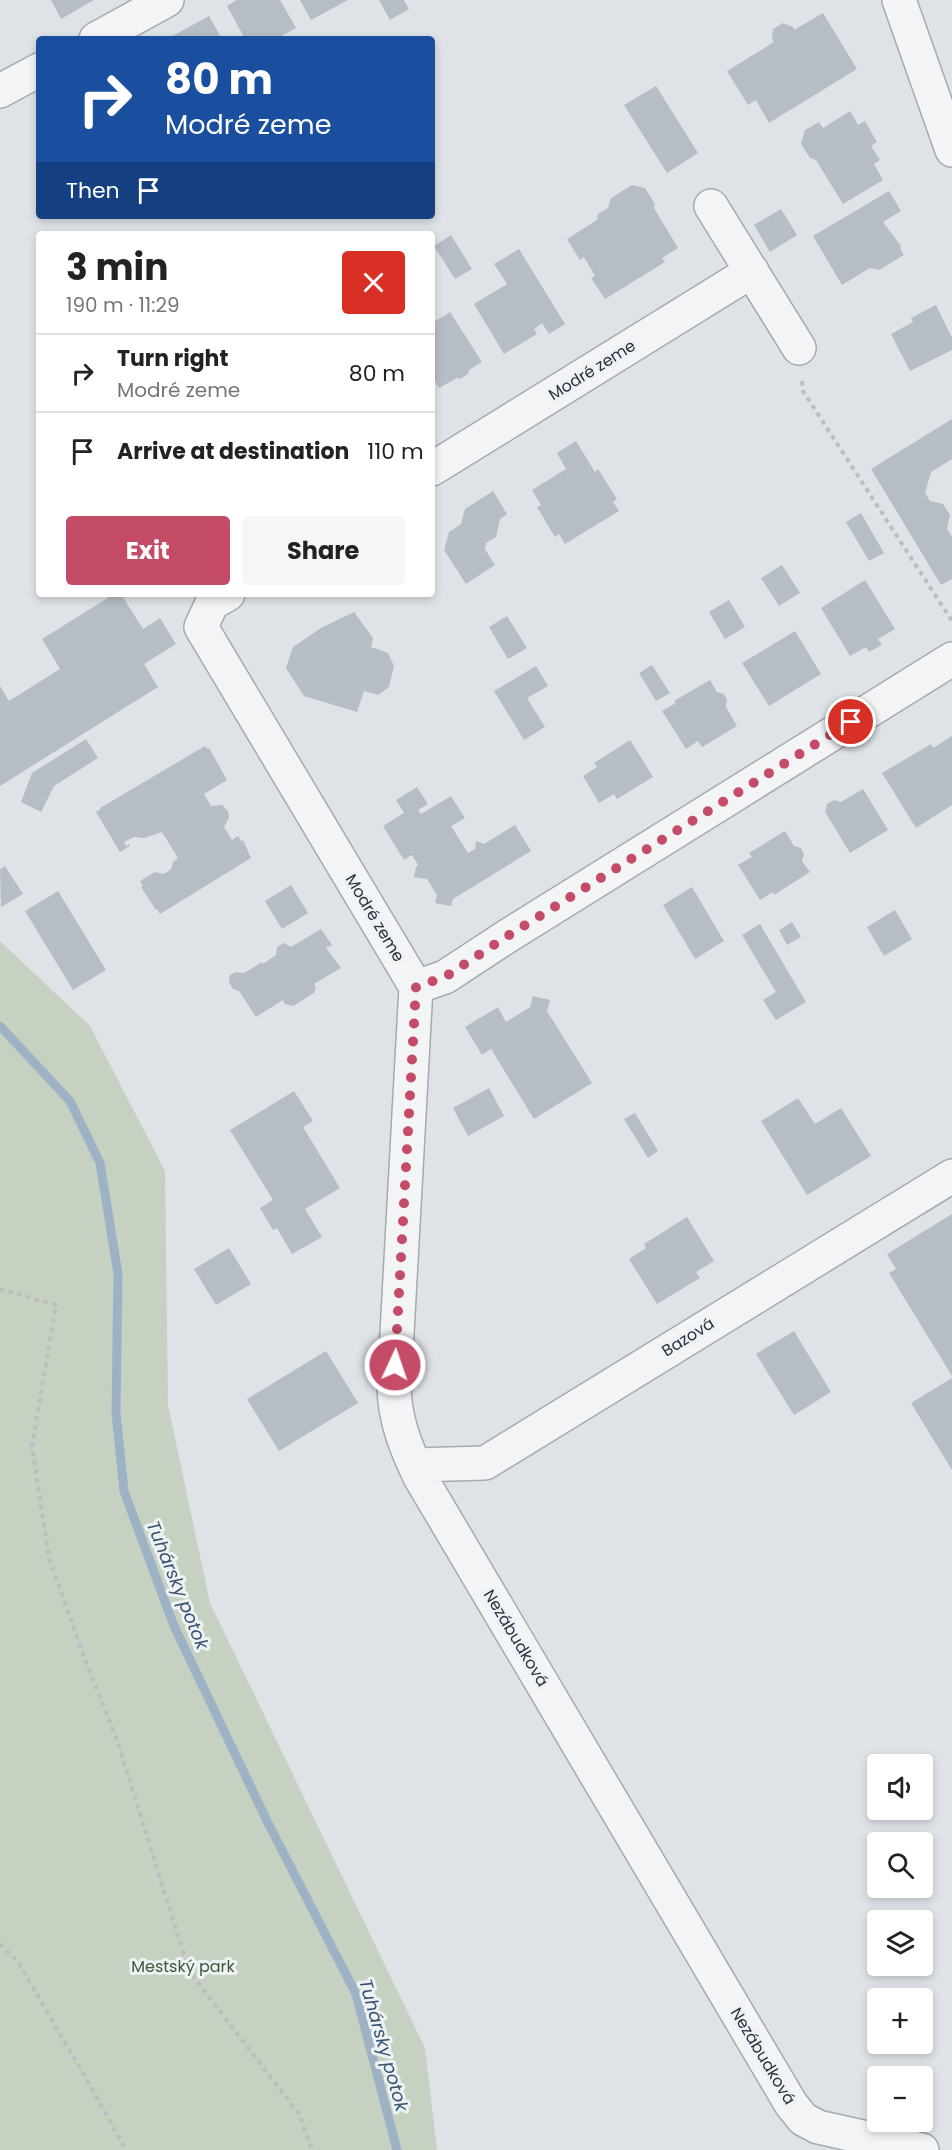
<!DOCTYPE html>
<html lang="en">
<head>
<meta charset="utf-8">
<style>
  :root { --surface:#fff; --page:#f6f6f6; --text:#222; --muted:#767676; --line:#e0e0e0; --accent:#c54c66 }
  body { margin:0; font-family:Poppins,sans-serif; background:var(--page); color:var(--text); height:100vh; display:flex; flex-direction:column; font-size:22px; white-space:nowrap }
  * { box-sizing:border-box; margin:0 }
  p { font-size:20px; color:var(--muted) }
  .icon { flex:none; width:33px; height:33px; fill:none; stroke:currentColor; stroke-width:2; stroke-linecap:round; stroke-linejoin:round }
  .map { position:relative; flex:1; overflow:hidden }
  .panel { position:absolute; left:36px; top:231px; width:399px; height:366px; display:flex; flex-direction:column; background:var(--surface); border-radius:6px; box-shadow:0 3px 9px #0003 }
  .panel>* { flex:none }
  .guide { position:absolute; left:36px; top:36px; width:399px; height:183px; border-radius:6px; box-shadow:0 3px 9px #0003; background:#1a4fa0; color:#fff; overflow:hidden }
  .fabs { position:absolute; left:867px; top:1754px; display:grid; gap:12px }
  .fabs a { display:grid; place-items:center; width:66px; height:66px; border-radius:6px; background:var(--surface); box-shadow:0 3px 9px #0003; font-size:30px }
  .pin { position:absolute; display:grid; place-items:center; width:51px; height:51px; color:#fff; margin:-26px; border:3px solid #fff; border-radius:50%; box-shadow:0 2px 6px #0007 }
  .me { position:absolute; width:66px; margin:-33px; rotate:3deg; stroke-linejoin:round; filter:drop-shadow(0 0 4px #0008) }
  .turn { display:flex; align-items:center; gap:21px; height:126px; padding:0 30px; font-size:27px }
  .turn .icon { width:78px; height:78px; stroke-width:2.5 }
  .turn b { display:block; font-size:42px; line-height:51px }
  .then { display:flex; align-items:center; height:57px; padding:0 30px; background:#0003; gap:12px; font-size:22px }
  .round { display:grid; place-items:center; flex:none; width:63px; height:63px; border-radius:6px; background:var(--page) }
  .overview { display:flex; align-items:center; justify-content:space-between; height:102px; padding:0 30px }
  h1 { font-size:36px; font-weight:700; line-height:45px }
  .action { display:flex; gap:12px; margin-top:auto; padding:12px 30px }
  .action a { flex:1; height:69px; border-radius:6px; background:var(--accent); color:#fff; font-size:24px; font-weight:700; line-height:69px; text-align:center }
  .action a+a { background:var(--page); color:var(--text) }
  ul { padding:0; list-style:none }
  li { display:flex; align-items:center; gap:18px; height:78px; padding:0 30px; border-top:2px solid var(--line) }
  li div { flex:1 }
  li b { display:block; font-size:22px }
  li em { font-style:normal }
  .map>svg:first-child { display:block }
</style>
</head>
<body>
<div class="map">
<svg width="952" height="2150" viewBox="0 0 952 2150">
  <rect width="100%" height="100%" fill="#dfe3e8"/>
  <!-- green -->
  <path fill="#c6d1c1" d="M0 941 90 1026 165 1171 168 1405 210 1603 425 2048 437 2150H0Z"/>
  <g fill="none" stroke-linecap="round" stroke-linejoin="round">
    <!-- stream -->
    <path stroke="#9db3c5" stroke-width="9" d="M0 1026 70 1101 100 1163 118 1274 116 1413 124 1491 174 1626 268 1823 356 1994 397 2150"/>
  </g>
  <!-- building -->
  <path fill="#b7bdc4" d="M51 0H94L61 19Z
    M237 0H280L296 28 276 39H245L227 6Z
    M300 0H348L311 20Z
    M379 0H404L409 9 390 20Z
    M823 13 857 69 769 123 756 100 748 105 727 71 774 42 772 39 773 29 783 23 793 27 794 30Z
    M209 16 222 39H167Z
    M656 86 698 153 667 173 624 105Z
    M850 111 858 125 865 121 877 142 871 146 880 160 874 164 883 180 843 204 816 160 810 158 801 144 805 130 819 122 823 128Z
    M632 185 645 188 655 204 654 208 678 248 662 258 665 262 605 299 591 278 595 276 584 257 580 260 567 239 597 220 598 214 608 208 611 198Z
    M889 191 901 211 883 222 901 246 900 248 904 255 879 270 870 268 842 285 813 236Z
    M781 209 797 235 770 252 754 225Z
    M451 235 472 269 455 279 434 246Z
    M519 249 565 324 549 334 542 323 534 329 537 334 504 354 474 304 507 284 494 264Z
    M936 305 952 338V350L910 371 891 334 913 322 911 318Z
    M450 312 482 362 469 370 468 374 460 379 457 378 439 388 432 377V323Z
    M952 419V459L931 472 925 493 930 501 943 504 950 515 947 529 952 537V579L941 585 871 469Z
    M576 441 595 472 598 469 617 499 613 502 619 511 565 544 559 534 555 537 537 507 541 505 532 490 566 469 557 453Z
    M493 491 507 514 500 519 496 537 486 543 485 549 495 565 466 584 444 550 449 532 461 524 465 509Z
    M861 513 884 553 869 561 846 522Z
    M782 565 800 593 779 606 761 578Z
    M865 580 895 629 878 639 882 645 869 652 866 647 850 656 821 608Z
    M114 594H121L143 629 160 618 176 644 144 664 158 687 0 786V686L9 701 60 669 42 639Z
    M729 600 745 627 725 639 709 612Z
    M354 612 373 638 371 647 388 653 394 666 389 687 378 695 364 691 357 712 304 696 286 668 293 647 321 628Z
    M507 616 527 648 508 659 489 627Z
    M795 631 821 674 769 706 742 663Z
    M652 665 670 693 656 701 639 673Z
    M536 666 548 686 527 698 545 727 524 740 494 691Z
    M710 680 717 692 724 694 727 700 726 707 737 726 702 747 698 741 686 749 662 711 676 703 674 701Z
    M952 736V805L916 828 882 773 931 744 933 748Z
    M86 739 98 758 54 786 41 812 21 802 32 773Z
    M630 740 653 777 617 799 614 794 599 803 583 776 597 767 594 763Z
    M205 746 208 749 209 748 227 780 204 794 211 806 222 805 228 811 229 818 224 827 232 840 238 836 241 841 243 840 251 858 160 914 157 909 156 910 141 887 143 886 140 881 155 872 164 874 171 869 173 862 178 858 162 832 144 838 134 837 124 842 126 846 129 844 130 846 120 852 96 812 101 809 100 808Z
    M417 787 428 804 418 810 421 814 451 796 465 818 451 826 468 853 475 849 476 841 484 844 515 825 531 851 453 899 451 906 435 903 437 895 427 879 414 877 416 867 418 865 412 855 404 860 383 826 404 813 396 800Z
    M863 789 888 830 850 853 825 812 827 804 834 800 841 802Z
    M785 831 794 846 801 848 804 854 802 861 810 872 774 895 773 892 760 900 738 865 752 857 749 853Z
    M5 866 23 894 1 907 0 869Z
    M291 885 308 913 282 929 265 901Z
    M692 887 724 941 695 959 663 905Z
    M58 891 106 970 73 990 25 911Z
    M895 910 912 939 884 956 867 927Z
    M792 922 801 937 787 945 779 930Z
    M760 924 806 1002 776 1020 763 1000 776 992 742 935Z
    M321 929 332 945 326 948 341 968 314 984 316 986 314 993 293 1006 285 1004 283 1000 256 1017 239 991 233 989 229 982 230 975 236 972 244 973 262 962 263 964 276 955 277 947 284 943 291 947Z
    M533 996 550 1000 547 1011 592 1083 534 1119 491 1049 482 1055 465 1027 498 1007 506 1022 530 1007Z
    M489 1088 504 1116 468 1136 453 1108Z
    M294 1091 313 1121 303 1127 340 1188 305 1209 322 1237 292 1254 277 1228 273 1230 260 1208 273 1200 230 1130Z
    M798 1098 815 1124 841 1108 871 1156 807 1195 761 1121Z
    M635 1113 658 1151 648 1158 624 1119Z
    M952 1214V1376L889 1273 896 1269 887 1254Z
    M687 1217 714 1261 696 1272 700 1278 657 1304 629 1259 646 1248 644 1244Z
    M229 1248 251 1284 216 1305 194 1269Z
    M794 1331 831 1392 794 1415 756 1354Z
    M326 1351 358 1403 279 1451 247 1399Z
    M952 1378V1470L911 1403Z"/>
  <g fill="none" stroke-linecap="round" stroke-linejoin="round">
    <!-- street casing -->
    <g stroke="#a5aab2" stroke-width="36">
      <path id="street" d="M899 0 952 150
        M96 39 167 0
        M0 91 39 70
        M711 206 799 348
        M432 469 752 271
        M228 594 212 603 201 627 416 987
        M416 987 394 1388C395 1421 406 1448 420 1477L791 2104 803 2119 818 2127 922 2150
        M416 987 445 977 506 937 952 659
        M415 1465 485 1463 952 1176"/>
    </g>
    <!-- path -->
    <path stroke="#babec2" stroke-width="4" stroke-dasharray="4.5 4.5" stroke-linecap="butt" d="M802 381 803 391 952 621
      M0 1289 56 1305 32 1446 49 1558 83 1654 117 1740 189 1971 299 2114 312 2150
      M0 1944 18 1962 91 2087 126 2150"/>
    <!-- street -->
    <use href="#street" stroke="#f2f4f6" stroke-width="33"/>
  </g>
  <g fill="none" stroke-linecap="round" stroke-linejoin="round">
    <!-- route -->
    <path stroke="#c54c66" stroke-width="10" stroke-dasharray="0 18" d="M395 1365 416 987 445 977 506 937 851 722"/>
  </g>
  <g text-anchor="middle" dominant-baseline="central" stroke-width="6" stroke-linejoin="round" paint-order="stroke">
    <!-- street labels -->
    <g font-size="16" fill="#29323e" stroke="#eff2f5">
      <text transform="translate(592 370) rotate(-32)">Modré zeme</text>
      <text transform="translate(375 918) rotate(59)">Modré zeme</text>
      <text transform="translate(688 1337) rotate(-32)">Bazová</text>
      <text transform="translate(516 1638) rotate(59)">Nezábudková</text>
      <text transform="translate(763 2056) rotate(59)">Nezábudková</text>
    </g>
    <!-- park labels -->
    <g font-size="16" fill="#405838" stroke="#eff2f5">
      <text x="183" y="1966">Mestský park</text>
    </g>
    <!-- water labels -->
    <g font-size="18" font-style="italic" fill="#36536f" stroke="#eff2f5">
      <text transform="translate(178 1585) rotate(68)">Tuhársky potok</text>
      <text transform="translate(384 2045) rotate(74)">Tuhársky potok</text>
    </g>
  </g>
</svg>
<div class="fabs">
<a><svg class="icon" aria-label="sound" viewBox="0 0 24 24"><path d="M4 9h4l5-4v14l-5-4H4zM17 9q2 3 0 6"/></svg></a>
<a><svg class="icon" aria-label="search" viewBox="0 0 24 24"><circle cx="10" cy="10" r="6"/><path d="M15 15l6 6"/></svg></a>
<a><svg class="icon" aria-label="layers" viewBox="0 0 24 24"><path d="M12 4l9 5-9 5-9-5zM3 14l9 5 9-5"/></svg></a>
<a>+</a>
<a>−</a>
</div>
<div class="pin" style="left:851px;top:722px;background:#d93025"><svg class="icon" aria-label="arrive" viewBox="0 0 24 24"><path d="M6 21V4h12l-3 4 3 4H6"/></svg></div>
<svg class="me" style="left:395px;top:1365px" viewBox="-20 -20 40 40"><circle r="17" fill="#c54c66" stroke="#fff" stroke-width="3"/><path d="M0-11L8 9 0 5-8 9z" fill="#fff"/></svg>
<div class="guide">
<div class="turn"><svg class="icon" aria-label="right" viewBox="0 0 24 24"><path d="M7 20v-9h11M14 6l5 5-5 5"/></svg><div><b>80 m</b>Modré zeme</div></div>
<div class="then">Then<svg class="icon" aria-label="arrive" viewBox="0 0 24 24"><path d="M6 21V4h12l-3 4 3 4H6"/></svg></div>
</div>
<section class="panel">
<div class="overview"><div><h1>3 min</h1><p>190 m · 11:29</p></div><a class="round" style="background:#d93025;color:#fff"><svg class="icon" aria-label="close" viewBox="0 0 24 24"><path d="M6 6l12 12M18 6L6 18"/></svg></a></div>
<ul>
<li><svg class="icon" aria-label="right" viewBox="0 0 24 24"><path d="M7 20v-9h11M14 6l5 5-5 5"/></svg><div><b>Turn right</b><p>Modré zeme</p></div><em>80 m</em></li>
<li><svg class="icon" aria-label="arrive" viewBox="0 0 24 24"><path d="M6 21V4h12l-3 4 3 4H6"/></svg><div><b>Arrive at destination</b></div><em>110 m</em></li>
</ul>
<div class="action"><a>Exit</a><a>Share</a></div>
</section>
</div>
</body>
</html>
